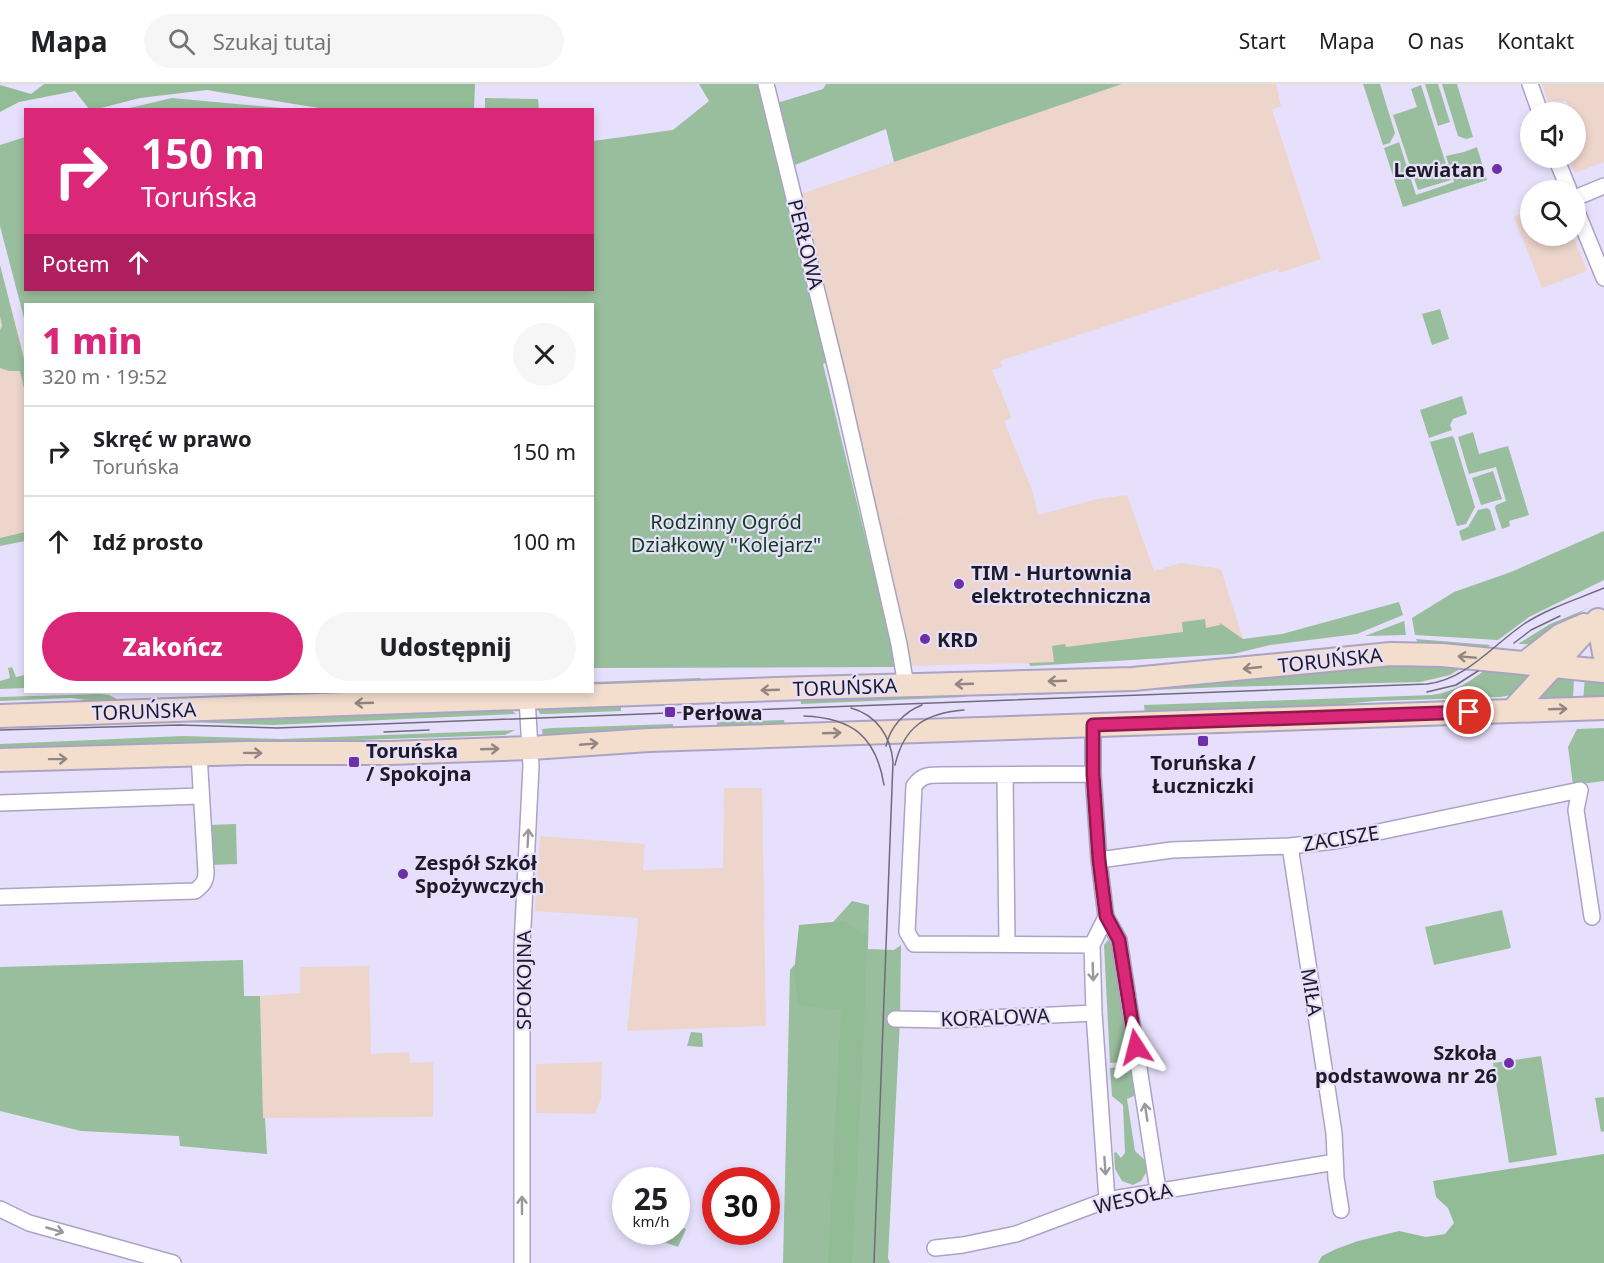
<!DOCTYPE html>
<html lang="pl">
<head>
<meta charset="utf-8">
<style>
  :root { --surface:#fff; --page:#f6f6f6; --text:#202124; --muted:#757577; --line:#e0e0e0; --accent:#db2777 }
  body { margin:0; font-family:"Noto Sans",sans-serif; background:var(--page); color:var(--text); height:100vh; display:flex; flex-direction:column; font-size:22px; white-space:nowrap }
  * { box-sizing:border-box; margin:0 }
  p { font-size:20px; color:var(--muted) }
  .icon { flex:none; width:33px; height:33px; fill:none; stroke:currentColor; stroke-width:2; stroke-linecap:round; stroke-linejoin:round }
  .map { position:relative; flex:1; overflow:hidden }
  .panel { position:absolute; left:24px; top:219px; width:570px; height:390px; display:flex; flex-direction:column; background:var(--surface); border-radius:0px; box-shadow:0 3px 9px #0003 }
  .panel>* { flex:none }
  .top-card { position:absolute; left:24px; top:24px; width:570px; height:183px; border-radius:0px; box-shadow:0 3px 9px #0003; background:#db2777; color:#fff; overflow:hidden }
  .tools { position:absolute; left:1520px; top:18px; display:grid; gap:12px }
  .tools a { display:grid; place-items:center; width:66px; height:66px; border-radius:50%; background:var(--surface); box-shadow:0 3px 9px #0003; font-size:30px }
  .speed { position:absolute; left:612px; top:1083px; display:flex; gap:12px; font-size:30px; font-weight:700; text-align:center }
  .speed>* { display:grid; place-content:center; width:78px; height:78px; border-radius:50%; background:var(--surface); box-shadow:0 3px 9px #0003; line-height:1 }
  .speed small { font-size:15px; font-weight:400 }
  .speed .limit { border:9px solid #d22; background:#fff; color:#111 }
  .pin { position:absolute; display:grid; place-items:center; width:51px; height:51px; color:#fff; margin:-26px; border:3px solid #fff; border-radius:50%; box-shadow:0 2px 6px #0007 }
  .me { position:absolute; width:66px; margin:-33px; rotate:351deg; stroke-linejoin:round; filter:drop-shadow(0 0 4px #0008) }
  .turn { display:flex; align-items:center; gap:21px; height:126px; padding:0 18px; font-size:27px }
  .turn .icon { width:78px; height:78px; stroke-width:2.5 }
  .turn b { display:block; font-size:42px; line-height:51px }
  .then { display:flex; align-items:center; height:57px; padding:0 18px; background:#0003; gap:12px; font-size:22px }
  .round { display:grid; place-items:center; flex:none; width:63px; height:63px; border-radius:32px; background:var(--page) }
  .overview { display:flex; align-items:center; justify-content:space-between; height:102px; padding:0 18px }
  h1 { font-size:36px; font-weight:800; line-height:45px; color:var(--accent) }
  .primary-button { display:flex; gap:12px; margin-top:auto; padding:12px 18px }
  .primary-button a { flex:1; height:69px; border-radius:36px; background:var(--accent); color:#fff; font-size:24px; font-weight:800; line-height:69px; text-align:center }
  .primary-button a+a { background:var(--page); color:var(--text) }
  ul { padding:0; list-style:none }
  li { display:flex; align-items:center; gap:18px; height:90px; padding:0 18px; border-top:2px solid var(--line) }
  li div { flex:1 }
  li b { display:block; font-size:22px }
  li em { font-style:normal }
  header { display:flex; align-items:center; gap:36px; box-sizing:border-box; height:84px; padding:0 30px; background:var(--surface); border-bottom:2px solid var(--line) }
  header strong { font-size:28px }
  nav { display:flex; gap:33px; margin-inline-start:auto; font-size:21px }
  .search { width:420px; height:54px; background:var(--page); display:flex; align-items:center; gap:15px; box-sizing:border-box; padding:0 21px; border-radius:33px; color:var(--muted); font-size:22px }
  .map>svg:first-child { display:block }
</style>
</head>
<body>
<header>
<strong>Mapa</strong>
<div class="search"><svg class="icon" aria-label="search" viewBox="0 0 24 24"><circle cx="10" cy="10" r="6"/><path d="M15 15l6 6"/></svg>Szukaj tutaj</div>
<nav><a>Start</a><a>Mapa</a><a>O nas</a><a>Kontakt</a></nav>
</header>
<div class="map">
<svg width="1604" height="1179" viewBox="0 0 1604 1179">
  <rect width="100%" height="100%" fill="#e6e0fc"/>
  <!-- commercial -->
  <path fill="#edd5cb" d="M930 423 936 455 931 456 949 561 973 557 974 580 909 582 875 434Z
    M724 704H762L766 942 627 947 643 786 723 784Z
    M369 882 371 970 409 968 410 979 433 978V1033L263 1034 260 912 300 909V883Z"/>
  <!-- industrial -->
  <path fill="#edd5cc" d="M1122 0H1276L1281 22 1272 26 1321 175 1279 189 1278 185 1000 277 1002 283 992 286 1012 334 1004 337 1032 406 1038 431 1097 415 1127 411 1154 487 1181 479 1221 485 1243 555 1047 579 974 580 973 557 949 562 930 456 935 455 930 423 875 434 801 110Z
    M1542 0H1604V78L1575 89 1568 74H1575V28H1571L1566 17H1548Z
    M1530 127V152H1573L1587 187 1542 204 1514 133Z
    M0 181 26 279 25 448 0 455Z
    M540 752 645 760 639 834 535 827Z
    M602 978 601 1015 595 1030 536 1029V980Z"/>
  <!-- green -->
  <path fill="#99be9d" d="M699 0H762L829 277 823 280 897 583 593 584 592 220H26L25 238 0 142V61L25 53 26 206H592L593 57 673 46 709 17Z
    M826 0H1122L894 78 886 45 795 81 777 19 823 5Z
    M1363 0H1380L1395 49 1390 59 1383 61Z
    M1425 0H1438L1450 38 1438 42Z
    M1442 0H1457L1473 53 1466 55 1458 52Z
    M1421 1 1451 96 1418 106 1393 31 1417 23 1411 5Z
    M172 14 281 24 284 25H125Z
    M485 14 538 15 539 25H485Z
    M1399 58 1416 111 1454 98 1446 72 1464 68 1477 63 1487 96 1403 123 1384 64Z
    M0 181 25 279V309L20 287H9L0 284V246L2 242 0 232Z
    M1440 225 1449 255 1432 261 1422 230Z
    M1462 312 1467 330 1453 335 1450 341 1452 346 1429 354 1420 326Z
    M1473 348 1479 370 1508 362 1529 431 1509 437 1510 442 1502 445 1495 424 1496 421 1506 417 1496 383 1469 390 1458 353Z
    M1452 352 1454 354 1475 423 1466 440 1457 442 1430 358Z
    M1493 387 1502 415 1481 421 1472 394Z
    M1487 424 1490 426 1496 446 1462 457 1459 447 1468 443 1478 426Z
    M1604 447V496L1529 533 1498 556 1415 551 1412 534 1454 508 1511 488Z
    M25 448V457L0 462V454Z
    M1399 518 1403 531 1357 550 1270 561 1233 570 1030 582 1029 579 1054 578 1052 562 1065 560 1066 563 1183 548 1182 538 1205 535 1206 544 1220 541V539L1243 555 1282 550Z
    M1589 524 1562 538 1532 560H1518L1550 540Z
    M1404 536 1406 551 1365 552 1404 537Z
    M1416 555 1490 561 1486 566 1419 562Z
    M1361 579 1468 580 1450 591 1420 598 1224 603 1033 611V605Z
    M12 583 16 593 25 591V604L0 605V597L10 594 8 584Z
    M1489 583 1524 589 1528 596 1512 611 1500 613 1375 617 1292 625 1145 631 1144 621 1432 611C1455 608 1471 597 1489 583Z
    M1553 591 1574 593 1573 616 1531 615Z
    M1585 593 1604 594V616L1583 617Z
    M700 594 707 600 593 604 592 598Z
    M964 607 965 613 801 620 800 611Z
    M315 608H437L100 618 71 614 0 617V613L99 610 109 611 119 616Z
    M621 618V627L546 630H540L538 625Z
    M510 625 516 630 272 641 187 638 123 640V635Z
    M784 636 785 643 717 645V638Z
    M673 640 674 646 543 654 542 645 552 644Z
    M1604 644V697L1573 701 1568 663 1577 645Z
    M515 646 505 651 0 668V660L183 652 282 655Z
    M236 740 237 780 211 781 210 741Z
    M852 817 869 821 868 865 894 866 901 861 900 936 888 1174 890 1179H783L790 886Z
    M1502 826 1511 864 1434 881 1425 843Z
    M1108 856 1113 860 1131 977 1110 979 1104 861Z
    M243 876 244 912H260L263 1034H265L267 1070 180 1062 179 1052 81 1047 0 1027V883Z
    M691 948 702 949 703 963 687 962Z
    M1541 972 1557 1071 1509 1079 1493 979Z
    M1131 982 1136 1011 1127 1015 1135 1067 1145 1076 1147 1087 1141 1097 1133 1101 1122 1097 1115 1085 1114 1069 1116 1068 1121 1074 1125 1069 1123 1021 1112 1012 1110 984Z
    M1604 1013V1047L1601 1048 1595 1014Z
    M677 1141 686 1145 678 1163 643 1151 642 1148H676Z"/>
  <!-- forest -->
  <path fill="#91bc96" d="M44 0H475L474 25H325L207 6 140 14 97 25H89L75 7 19 18 0 28V1L31 10Z
    M844 837 867 852 864 948 852 1179H828L841 926 798 921 794 889 799 841Z
    M1604 1070V1179H1318L1322 1172 1336 1165 1358 1157 1399 1147 1426 1153 1445 1150 1454 1139 1448 1124 1436 1113 1433 1097Z"/>
  <g fill="none" stroke-linecap="round" stroke-linejoin="round">
    <!-- street casing -->
    <g stroke="#aba3c4" stroke-width="18">
      <path id="street" d="M766 0 839 297 899 560 906 602
        M1530 0 1540 28
        M1556 74 1569 106
        M1575 114 1604 102
        M1575 123 1604 194
        M1093 641V690L1099 776 1106 833 1119 856 1158 1106
        M1005 691 1007 860
        M0 719 200 712
        M1290 762 1334 1049 1336 1094 1341 1126
        M1099 776 1172 766 1290 762 1335 757 1580 706 1576 726 1592 833
        M0 813 195 807C203 801 206 797 206 788L199 670
        M1106 833 1092 861 1094 929 1107 1116
        M1092 861 914 860 907 848 914 702C921 692 927 691 939 691L1093 690
        M895 935 946 936 1094 929
        M0 1125 29 1139 173 1179
        M935 1164 963 1161 1016 1150 1107 1116 1335 1078
        M522 1179V862L531 682 527 614"/>
    </g>
    <!-- secondary casing -->
    <g stroke="#aba3c4" stroke-width="26">
      <path id="secondary" d="M1598 536 1604 569
        M1525 579 1561 551 1584 541
        M1513 626 1584 548 1598 536
        M0 632 808 604 1133 595 1391 570 1442 571 1604 587
        M0 676 246 669H390L531 664 649 656 1604 624"/>
    </g>
    <!-- street -->
    <use href="#street" stroke="#fff" stroke-width="15"/>
    <!-- secondary -->
    <use href="#secondary" stroke="#f3decd" stroke-width="22"/>
    <!-- tram -->
    <path stroke="#6f6b7d" stroke-width="1.5" d="M1514 559 1531 546 1560 532
      M1427 608 1456 601 1478 587
      M851 624C877 631 891 653 893 678L874 1179
      M804 632C852 634 876 652 884 701
      M0 646 179 641 277 644 1427 600C1467 595 1493 561 1524 540 1548 524 1578 515 1604 504
      M384 648 429 646
      M886 662C890 643 904 628 922 621
      M895 681C904 642 926 629 964 626"/>
  </g>
  <!-- one-way arrows -->
  <defs><path id="oneway-shaft" d="M-6 0H5M1.5-3L5.5 0L1.5 3" fill="none" stroke-width="1.6" stroke-linecap="round" stroke-linejoin="round" transform="scale(1.5)"/></defs>
  <g stroke="#938682">
    <use href="#oneway-shaft" transform="translate(1467 573) rotate(-175)"/>
    <use href="#oneway-shaft" transform="translate(1252 584) rotate(174)"/>
    <use href="#oneway-shaft" transform="translate(1057 597) rotate(178)"/>
    <use href="#oneway-shaft" transform="translate(964 600) rotate(178)"/>
    <use href="#oneway-shaft" transform="translate(770 606) rotate(178)"/>
    <use href="#oneway-shaft" transform="translate(364 619) rotate(178)"/>
    <use href="#oneway-shaft" transform="translate(1558 625) rotate(-2)"/>
    <use href="#oneway-shaft" transform="translate(832 649) rotate(-2)"/>
    <use href="#oneway-shaft" transform="translate(589 660) rotate(-5)"/>
    <use href="#oneway-shaft" transform="translate(490 665) rotate(-2)"/>
    <use href="#oneway-shaft" transform="translate(253 669) rotate(1)"/>
    <use href="#oneway-shaft" transform="translate(58 675) rotate(-1)"/>
  </g>
  <g stroke="#9a989e">
    <use href="#oneway-shaft" transform="translate(528 754) rotate(-87)"/>
    <use href="#oneway-shaft" transform="translate(1093 888) rotate(88)"/>
    <use href="#oneway-shaft" transform="translate(1146 1028) rotate(-99)"/>
    <use href="#oneway-shaft" transform="translate(1105 1082) rotate(86)"/>
    <use href="#oneway-shaft" transform="translate(522 1121) rotate(-90)"/>
    <use href="#oneway-shaft" transform="translate(55 1146) rotate(16)"/>
  </g>
  <g fill="none" stroke-linecap="round" stroke-linejoin="round">
    <!-- route casing -->
    <g stroke="#8e194d" stroke-width="15">
      <path id="route" d="M1136 963 1119 856 1106 832 1099 776 1093 690V641L1469 628"/>
    </g>
    <!-- route -->
    <use href="#route" stroke="#db2777" stroke-width="10"/>
  </g>
  <!-- markers -->
  <g fill="#6d30a6" stroke="#e6e0fc" stroke-width="2">
    <circle cx="1497" cy="85" r="6"/>
    <circle cx="959" cy="500" r="6"/>
    <circle cx="925" cy="555" r="6"/>
    <rect x="664" y="622" width="12" height="12" rx="3"/>
    <rect x="1197" y="651" width="12" height="12" rx="3"/>
    <rect x="348" y="672" width="12" height="12" rx="3"/>
    <circle cx="403" cy="790" r="6"/>
    <circle cx="1509" cy="979" r="6"/>
  </g>
  <g text-anchor="middle" dominant-baseline="central" stroke-width="4.5" stroke-linejoin="round" paint-order="stroke">
    <!-- poi labels -->
    <g font-size="20" font-weight="bold" fill="#1e1b27" stroke="#e6e0fc" text-anchor="start">
      <text x="1485" y="85" text-anchor="end">Lewiatan</text>
      <text x="971" y="488">TIM - Hurtownia<tspan x="971" dy="23">elektrotechniczna</tspan></text>
      <text x="937" y="555">KRD</text>
      <text x="682" y="628">Perłowa</text>
      <text x="366" y="666">Toruńska<tspan x="366" dy="23">/ Spokojna</tspan></text>
      <text x="1203" y="678" text-anchor="middle">Toruńska /<tspan x="1203" dy="23">Łuczniczki</tspan></text>
      <text x="415" y="778">Zespół Szkół<tspan x="415" dy="23">Spożywczych</tspan></text>
      <text x="1497" y="968" text-anchor="end">Szkoła<tspan x="1497" dy="23">podstawowa nr 26</tspan></text>
    </g>
    <!-- street labels -->
    <g font-size="20" fill="#1e1b27" stroke="#e6e0fc">
      <text transform="translate(806 160) rotate(76)">PERŁOWA</text>
      <text transform="translate(1330 576) rotate(-6)">TORUŃSKA</text>
      <text transform="translate(845 603) rotate(-2)">TORUŃSKA</text>
      <text transform="translate(144 627) rotate(-2)">TORUŃSKA</text>
      <text transform="translate(1341 754) rotate(-9)">ZACISZE</text>
      <text transform="translate(523 896) rotate(-90)">SPOKOJNA</text>
      <text transform="translate(1312 908) rotate(81)">MIŁA</text>
      <text transform="translate(995 933) rotate(-2)">KORALOWA</text>
      <text transform="translate(1133 1114) rotate(-13)">WESOŁA</text>
    </g>
    <!-- park labels -->
    <g font-size="20" fill="#0f3f1b" stroke="#e6e0fc">
      <text x="726" y="437">Rodzinny Ogród<tspan x="726" dy="23">Działkowy "Kolejarz"</tspan></text>
    </g>
  </g>
</svg>
<div class="tools">
<a><svg class="icon" aria-label="sound" viewBox="0 0 24 24"><path d="M4 9h4l5-4v14l-5-4H4zM17 9q2 3 0 6"/></svg></a>
<a><svg class="icon" aria-label="search" viewBox="0 0 24 24"><circle cx="10" cy="10" r="6"/><path d="M15 15l6 6"/></svg></a>
</div>
<div class="speed"><div>25<small>km/h</small></div><div class="limit">30</div></div>
<div class="pin" style="left:1469px;top:628px;background:#d93025"><svg class="icon" aria-label="arrive" viewBox="0 0 24 24"><path d="M6 21V4h12l-3 4 3 4H6"/></svg></div>
<svg class="me" style="left:1136px;top:963px" viewBox="-20 -20 40 40"><path d="M0-17L14 15 0 8-14 15z" fill="#db2777" stroke="#fff" stroke-width="4"/></svg>
<div class="top-card">
<div class="turn"><svg class="icon" aria-label="right" viewBox="0 0 24 24"><path d="M7 20v-9h11M14 6l5 5-5 5"/></svg><div><b>150 m</b>Toruńska</div></div>
<div class="then">Potem<svg class="icon" aria-label="ahead" viewBox="0 0 24 24"><path d="M12 20V5M6 11l6-6 6 6"/></svg></div>
</div>
<section class="panel">
<div class="overview"><div><h1>1 min</h1><p>320 m · 19:52</p></div><a class="round"><svg class="icon" aria-label="close" viewBox="0 0 24 24"><path d="M6 6l12 12M18 6L6 18"/></svg></a></div>
<ul>
<li><svg class="icon" aria-label="right" viewBox="0 0 24 24"><path d="M7 20v-9h11M14 6l5 5-5 5"/></svg><div><b>Skręć w prawo</b><p>Toruńska</p></div><em>150 m</em></li>
<li><svg class="icon" aria-label="ahead" viewBox="0 0 24 24"><path d="M12 20V5M6 11l6-6 6 6"/></svg><div><b>Idź prosto</b></div><em>100 m</em></li>
</ul>
<div class="primary-button"><a>Zakończ</a><a>Udostępnij</a></div>
</section>
</div>
</body>
</html>
